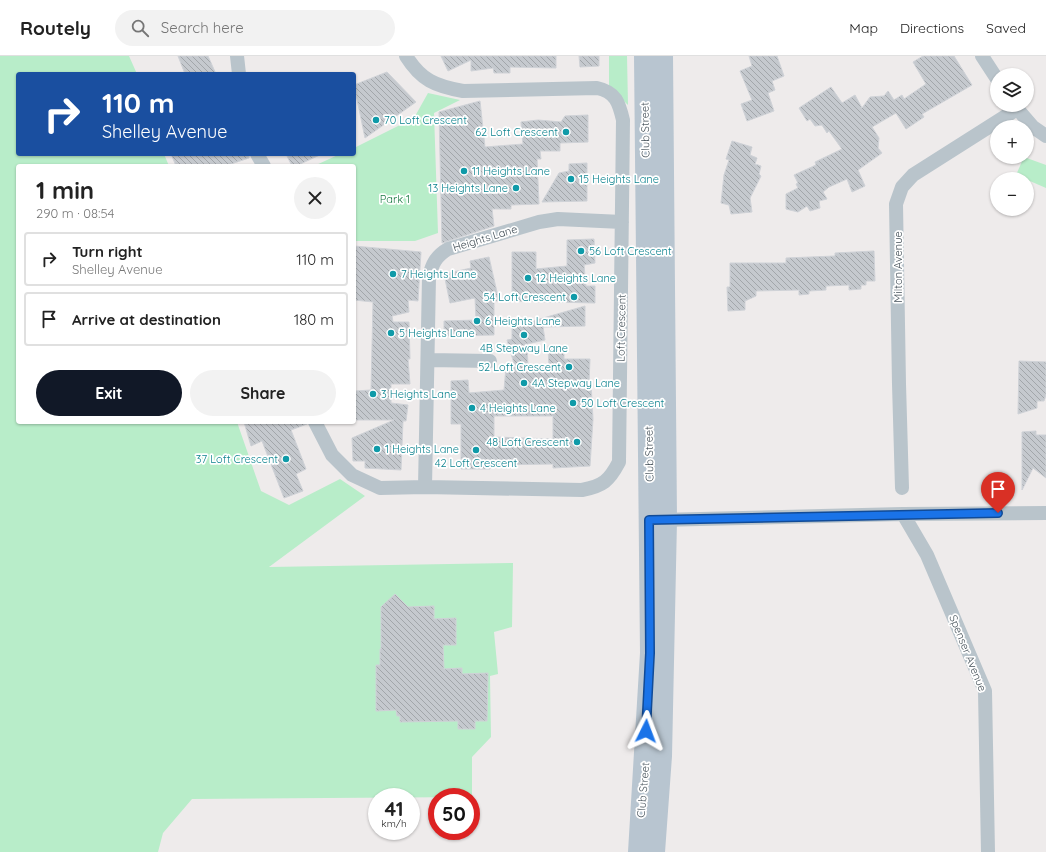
<!DOCTYPE html>
<html lang="en">
<head>
<meta charset="utf-8">
<style>
  :root { --surface:#fff; --page:#f2f2f2; --text:#222; --muted:#767676; --line:#e0e0e0; --accent:#111827 }
  body { margin:0; font-family:Quicksand,sans-serif; background:var(--page); color:var(--text); height:100vh; display:flex; flex-direction:column; font-size:15px; white-space:nowrap }
  * { box-sizing:border-box; margin:0 }
  p { font-size:13px; color:var(--muted) }
  .icon { flex:none; width:22px; height:22px; fill:none; stroke:currentColor; stroke-width:2; stroke-linecap:round; stroke-linejoin:round }
  .map { position:relative; flex:1; overflow:hidden }
  .drawer { position:absolute; left:16px; top:108px; width:340px; height:260px; display:flex; flex-direction:column; background:var(--surface); border-radius:4px; box-shadow:0 1px 3px #0004 }
  .drawer>* { flex:none }
  .banner { position:absolute; left:16px; top:16px; width:340px; height:84px; border-radius:4px; box-shadow:0 1px 3px #0004; background:#1a4fa0; color:#fff; overflow:hidden }
  .tools { position:absolute; left:990px; top:12px; display:grid; gap:8px }
  .tools a { display:grid; place-items:center; width:44px; height:44px; border-radius:50%; background:var(--surface); box-shadow:0 1px 3px #0004; font-size:20px }
  .speed { position:absolute; left:368px; top:732px; display:flex; gap:8px; font-size:20px; font-weight:700; text-align:center }
  .speed>* { display:grid; place-content:center; width:52px; height:52px; border-radius:50%; background:var(--surface); box-shadow:0 1px 3px #0004; line-height:1 }
  .speed small { font-size:10px; font-weight:400 }
  .speed .limit { border:6px solid #d22; background:#fff; color:#111 }
  .pin { position:absolute; display:grid; place-items:center; width:34px; height:34px; color:#fff; margin:-41px -17px; border-radius:50% 50% 50% 0; rotate:-45deg; box-shadow:0 0 4px #0007 }
  .pin .icon { rotate:45deg }
  .me { position:absolute; width:44px; margin:-22px; rotate:3deg; stroke-linejoin:round; filter:drop-shadow(0 0 3px #0008) }
  .turn { display:flex; align-items:center; gap:14px; height:84px; padding:0 20px; font-size:18px }
  .turn .icon { width:52px; height:52px; stroke-width:2.5 }
  .turn b { display:block; font-size:28px; line-height:34px }
  .round { display:grid; place-items:center; flex:none; width:42px; height:42px; border-radius:21px; background:var(--page) }
  .head { display:flex; align-items:center; justify-content:space-between; height:68px; padding:0 20px }
  h1 { font-size:24px; font-weight:700; line-height:30px }
  .action { display:flex; gap:8px; margin-top:auto; padding:8px 20px }
  .action a { flex:1; height:46px; border-radius:24px; background:var(--accent); color:#fff; font-size:16px; font-weight:700; line-height:46px; text-align:center }
  .action a+a { background:var(--page); color:var(--text) }
  ul { padding:0; list-style:none }
  li { display:flex; align-items:center; gap:12px; height:54px; margin:0 8px 6px; padding:0 12px; border:2px solid var(--line); border-radius:4px }
  li div { flex:1 }
  li b { display:block; font-size:15px }
  li em { font-style:normal }
  header { display:flex; align-items:center; gap:24px; box-sizing:border-box; height:56px; padding:0 20px; background:var(--surface); border-bottom:1px solid var(--line) }
  header strong { font-size:19px }
  nav { display:flex; gap:22px; margin-inline-start:auto; font-size:14px }
  .search { width:280px; height:36px; background:var(--page); display:flex; align-items:center; gap:10px; box-sizing:border-box; padding:0 14px; border-radius:22px; color:var(--muted); font-size:15px }
  .map>svg:first-child { display:block }
</style>
</head>
<body>
<header>
<strong>Routely</strong>
<div class="search"><svg class="icon" aria-label="search" viewBox="0 0 24 24"><circle cx="10" cy="10" r="6"/><path d="M15 15l6 6"/></svg>Search here</div>
<nav><a>Map</a><a>Directions</a><a>Saved</a></nav>
</header>
<div class="map">
<svg width="1046" height="796" viewBox="0 0 1046 796">
  <defs>
    <pattern id="building-back-hatch" width="6" height="6" patternUnits="userSpaceOnUse"><rect width="6" height="6" fill="#c5c9ce"/><path d="M-1 5l2 2M0 0l6 6M5-1l2 2" fill="none" stroke="#a2a6aa"/></pattern>
  </defs>
  <rect width="100%" height="100%" fill="#eeebeb"/>
  <!-- green -->
  <path fill="#b8edc9" d="M0 0H129L137 18H18V98H164L169 110H18V366H237L261 435 289 449 340 423 365 440 269 511 513 507 512 571 494 576 498 618 490 620 491 681 472 701V741L192 743 163 777 158 796H0Z
    M609 0H627L628 49 609 31Z
    M428 37 460 44 434 57 438 177 415 185H354V110H314L340 98H354V92L414 62Z
    M1024 101 1046 109V132L1016 119Z"/>
  <!-- building -->
  <path fill="url(#building-back-hatch)" stroke="#cfd2d7" fill-rule="evenodd" d="M178 0H208L216 18H185Z
    M441 0H556V12L510 11V17H494L493 12 471 15V4L448 15Z
    M579 0H599V10L580 11Z
    M749 0H777L784 20 772 25 775 34 768 37 774 55 747 65 741 48 752 44 740 15 752 10Z
    M923 0H954L972 29 922 58 924 61 906 73 896 57 872 71 879 82 878 92 882 97 858 114 865 130 852 136 847 123 829 131 823 136 827 143 819 145 820 152 810 155 807 150 798 156 786 153V138L798 132 796 128 798 127 794 119 816 109 815 106 842 93 829 75 827 77 822 69 815 70 810 63 807 65 799 52 831 31 842 47 855 39 862 52 870 41 884 40 888 35 894 44 902 39 904 43 926 28 913 6Z
    M387 16 416 46 365 82 354 29Z
    M480 45 485 91 523 88 521 66 538 64 561 66 565 60 588 59V86L560 87V95H540L541 103H537L539 148 511 149V153H492L494 170 442 187 439 56Z
    M732 85 752 91 750 99 757 102 755 108 761 110 759 118 761 120 750 142 752 156 731 158 729 149 721 147 724 119 729 104 726 103Z
    M171 98H249V102L225 110H176Z
    M286 98H322L296 110H292Z
    M587 107V145L542 146 559 117 569 115V108Z
    M594 183 595 207 584 209 586 230H595V247L512 245V196H536V213L567 210V184Z
    M354 190 421 196 418 245 408 244 409 256 392 260 393 266H409L410 303H408L410 328H391V347L408 349 406 365H403L401 414 365 412V405H353L352 382 394 364H354L355 335 371 334 373 246 354 244Z
    M874 195 875 225H866V229H861V233L849 234V229L826 230V234L809 235V238L799 239V234L756 235V240L745 245V254L728 255 727 231H730V207H786V202L835 200V197Z
    M489 201 499 245H494V279L444 280V265L476 264 475 242 450 247 444 218 471 212 470 205Z
    M585 250V270L543 271 545 284 527 288 528 311 549 312 548 290 564 291V303H590L589 327H591L593 363 590 410 553 412V408L490 409V413H461V368H451V325L468 324 469 337 504 334 506 311H515L507 284 512 283V271ZM494 360H553V383L494 381Z
    M1019 305 1046 306V339L1044 345H1037V352L1018 358Z
    M244 366H307V368L291 374 306 413 296 418 303 435 284 442 262 385 251 390Z
    M1036 375V379H1046V422L1033 412 1022 434V376Z
    M395 538 408 551 434 550V563L456 562V589H443L444 613 462 612V618L488 617 487 665H475V673H458V665L400 666V660H397L396 654 376 655V609H380V593H381V551Z"/>
  <g fill="none" stroke-linecap="round" stroke-linejoin="round">
    <!-- street -->
    <path stroke="#b9c4cb" stroke-width="14" d="M237 0 239 18
      M982 0 997 23
      M1014 49 1033 71 1046 80
      M257 98 264 110
      M429 304 490 305
      M315 366 332 399 352 419 380 432 425 431 582 434C603 430 609 425 619 406L623 64C619 47 616 36 597 32L463 35C435 30 421 24 406 0
      M425 431 429 221C432 208 436 200 448 193L539 166 558 163 622 166
      M902 432 899 328 896 148 902 131 913 119 1017 53
      M903 458 927 499 985 635 988 796
      M658 464 903 458 1046 457"/>
    <!-- secondary -->
    <path stroke="#b8c5d0" stroke-width="20" d="M638 796 650 597 644 0
      M655 796 662 700 667 464 663 0"/>
  </g>
  <g fill="none" stroke-linecap="round" stroke-linejoin="round">
    <!-- route casing -->
    <g stroke="#114b97" stroke-width="10">
      <path id="route" d="M646 675 650 597 649 464 998 457"/>
    </g>
    <!-- route -->
    <use href="#route" stroke="#1a73e8" stroke-width="7"/>
  </g>
  <!-- markers -->
  <g fill="#0f9aa8" stroke="#fff" stroke-width="1.5">
    <circle cx="376" cy="64" r="4"/>
    <circle cx="566" cy="76" r="4"/>
    <circle cx="464" cy="115" r="4"/>
    <circle cx="571" cy="123" r="4"/>
    <circle cx="516" cy="132" r="4"/>
    <circle cx="581" cy="195" r="4"/>
    <circle cx="393" cy="218" r="4"/>
    <circle cx="528" cy="222" r="4"/>
    <circle cx="574" cy="241" r="4"/>
    <circle cx="477" cy="265" r="4"/>
    <circle cx="391" cy="277" r="4"/>
    <circle cx="524" cy="279" r="4"/>
    <circle cx="569" cy="311" r="4"/>
    <circle cx="524" cy="327" r="4"/>
    <circle cx="373" cy="338" r="4"/>
    <circle cx="573" cy="347" r="4"/>
    <circle cx="472" cy="352" r="4"/>
    <circle cx="577" cy="386" r="4"/>
    <circle cx="377" cy="393" r="4"/>
    <circle cx="476" cy="394" r="4"/>
    <circle cx="286" cy="403" r="4"/>
  </g>
  <g text-anchor="middle" dominant-baseline="central" stroke-width="3.5" stroke-linejoin="round" paint-order="stroke">
    <!-- culture labels -->
    <g font-size="11" fill="#0d838f" stroke="#fff" text-anchor="start">
      <text x="384" y="64">70 Loft Crescent</text>
      <text x="558" y="76" text-anchor="end">62 Loft Crescent</text>
      <text x="472" y="115">11 Heights Lane</text>
      <text x="579" y="123">15 Heights Lane</text>
      <text x="508" y="132" text-anchor="end">13 Heights Lane</text>
      <text x="589" y="195">56 Loft Crescent</text>
      <text x="401" y="218">7 Heights Lane</text>
      <text x="536" y="222">12 Heights Lane</text>
      <text x="566" y="241" text-anchor="end">54 Loft Crescent</text>
      <text x="485" y="265">6 Heights Lane</text>
      <text x="399" y="277">5 Heights Lane</text>
      <text x="524" y="292" text-anchor="middle">4B Stepway Lane</text>
      <text x="561" y="311" text-anchor="end">52 Loft Crescent</text>
      <text x="532" y="327">4A Stepway Lane</text>
      <text x="381" y="338">3 Heights Lane</text>
      <text x="581" y="347">50 Loft Crescent</text>
      <text x="480" y="352">4 Heights Lane</text>
      <text x="569" y="386" text-anchor="end">48 Loft Crescent</text>
      <text x="385" y="393">1 Heights Lane</text>
      <text x="278" y="403" text-anchor="end">37 Loft Crescent</text>
      <text x="476" y="407" text-anchor="middle">42 Loft Crescent</text>
    </g>
    <!-- street labels -->
    <g font-size="11" fill="#445058" stroke="#fff">
      <text transform="translate(645 74) rotate(-91)">Club Street</text>
      <text transform="translate(485 182) rotate(-17)">Heights Lane</text>
      <text transform="translate(898 211) rotate(-90)">Milton Avenue</text>
      <text transform="translate(621 272) rotate(-89)">Loft Crescent</text>
      <text transform="translate(649 398) rotate(-91)">Club Street</text>
      <text transform="translate(968 597) rotate(68)">Spenser Avenue</text>
      <text transform="translate(643 734) rotate(-85)">Club Street</text>
    </g>
    <!-- park labels -->
    <g font-size="11" fill="#177840" stroke="#fff">
      <text x="395" y="143">Park 1</text>
    </g>
  </g>
</svg>
<div class="tools">
<a><svg class="icon" aria-label="layers" viewBox="0 0 24 24"><path d="M12 4l9 5-9 5-9-5zM3 14l9 5 9-5"/></svg></a>
<a>+</a>
<a>−</a>
</div>
<div class="speed"><div>41<small>km/h</small></div><div class="limit">50</div></div>
<div class="pin" style="left:998px;top:457px;background:#d93025"><svg class="icon" aria-label="arrive" viewBox="0 0 24 24"><path d="M6 21V4h12l-3 4 3 4H6"/></svg></div>
<svg class="me" style="left:646px;top:675px" viewBox="-20 -20 40 40"><path d="M0-17L14 15 0 8-14 15z" fill="#1a73e8" stroke="#fff" stroke-width="4"/></svg>
<div class="banner">
<div class="turn"><svg class="icon" aria-label="right" viewBox="0 0 24 24"><path d="M7 20v-9h11M14 6l5 5-5 5"/></svg><div><b>110 m</b>Shelley Avenue</div></div>
</div>
<section class="drawer">
<div class="head"><div><h1>1 min</h1><p>290 m · 08:54</p></div><a class="round"><svg class="icon" aria-label="close" viewBox="0 0 24 24"><path d="M6 6l12 12M18 6L6 18"/></svg></a></div>
<ul>
<li><svg class="icon" aria-label="right" viewBox="0 0 24 24"><path d="M7 20v-9h11M14 6l5 5-5 5"/></svg><div><b>Turn right</b><p>Shelley Avenue</p></div><em>110 m</em></li>
<li><svg class="icon" aria-label="arrive" viewBox="0 0 24 24"><path d="M6 21V4h12l-3 4 3 4H6"/></svg><div><b>Arrive at destination</b></div><em>180 m</em></li>
</ul>
<div class="action"><a>Exit</a><a>Share</a></div>
</section>
</div>
</body>
</html>
